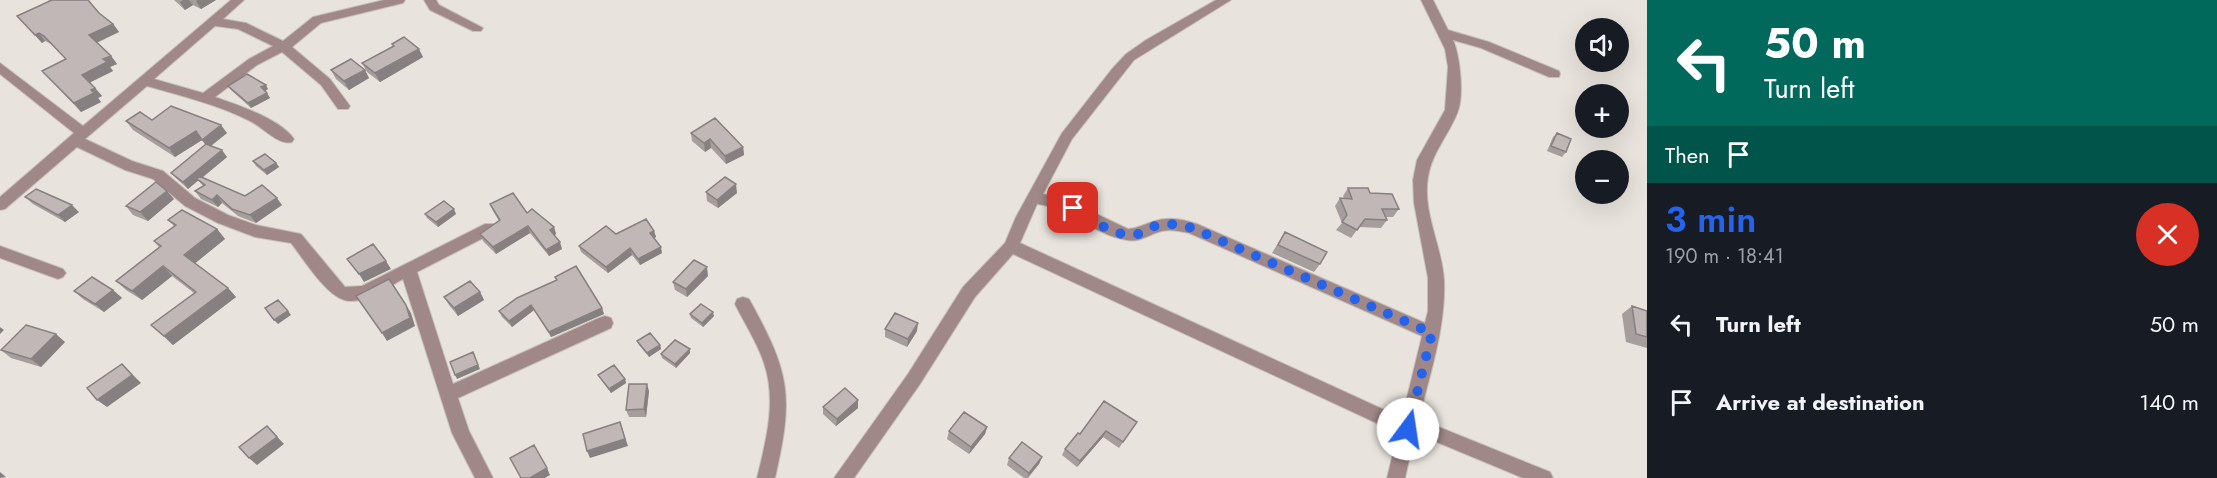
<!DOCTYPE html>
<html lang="en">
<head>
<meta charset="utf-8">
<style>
  :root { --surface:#171b24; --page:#20242c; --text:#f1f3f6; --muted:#9ea1a6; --accent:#2563eb }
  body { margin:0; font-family:Jost,sans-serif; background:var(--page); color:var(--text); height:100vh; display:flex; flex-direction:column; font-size:22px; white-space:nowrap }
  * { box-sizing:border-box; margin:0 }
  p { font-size:20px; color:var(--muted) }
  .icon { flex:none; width:33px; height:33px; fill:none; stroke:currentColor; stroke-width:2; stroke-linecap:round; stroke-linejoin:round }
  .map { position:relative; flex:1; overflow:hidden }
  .details { display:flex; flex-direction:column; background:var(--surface); width:570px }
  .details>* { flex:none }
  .banner { background:#00695c; color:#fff; overflow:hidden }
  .buttons { position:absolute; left:1575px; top:18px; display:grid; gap:12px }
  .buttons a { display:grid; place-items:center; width:54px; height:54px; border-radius:50%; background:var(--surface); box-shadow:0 6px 24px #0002; font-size:30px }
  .pin { position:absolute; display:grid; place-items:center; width:51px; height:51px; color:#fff; margin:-26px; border-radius:12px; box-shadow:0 3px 9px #0006 }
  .me { position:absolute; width:66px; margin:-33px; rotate:14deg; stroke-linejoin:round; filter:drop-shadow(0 0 4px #0008) }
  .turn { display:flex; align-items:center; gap:21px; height:126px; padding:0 18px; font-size:27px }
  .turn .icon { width:78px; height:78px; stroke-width:2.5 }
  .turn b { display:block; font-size:42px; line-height:51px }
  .then { display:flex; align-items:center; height:57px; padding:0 18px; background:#0003; gap:12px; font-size:22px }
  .round { display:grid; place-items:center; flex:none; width:63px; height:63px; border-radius:32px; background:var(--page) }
  .summary { display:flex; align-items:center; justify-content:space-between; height:102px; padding:0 18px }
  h1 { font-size:36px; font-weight:600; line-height:45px; color:var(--accent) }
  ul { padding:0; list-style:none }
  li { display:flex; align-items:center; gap:18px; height:78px; padding:0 18px }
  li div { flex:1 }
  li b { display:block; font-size:22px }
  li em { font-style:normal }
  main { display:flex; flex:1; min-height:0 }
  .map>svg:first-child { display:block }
</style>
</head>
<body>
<main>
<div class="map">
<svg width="1647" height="478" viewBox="0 0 1647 478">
  <rect width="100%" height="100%" fill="#e8e3dc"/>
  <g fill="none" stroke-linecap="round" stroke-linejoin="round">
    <!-- minor casing -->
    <g stroke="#c4c0b9" stroke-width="2">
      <path id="minor" d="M231 0H244L223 19 246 23 283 41 313 17 384 0H405L403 3 321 23 292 47 330 79 350 106 348 109H338L321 85 282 52 257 65 215 97C238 105 280 119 294 139L292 142C280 146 263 128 252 122 219 105 182 96 147 86L85 139 132 161 163 171 195 198 228 215 256 225 301 234 345 287 362 286 485 224H495L497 228 495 232 417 272 453 384 599 318 605 316 611 318 613 323 611 328 458 398 469 431 493 478H475L452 433 403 279C388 287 369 301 351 301 329 302 304 259 291 243L255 237 218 223 185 206 153 179 125 170 77 147 5 209 0 210V197L74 133 0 74V63L83 126ZM215 26 238 29 273 46 249 59 203 93 154 79Z
        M424 0H436L439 5 483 28 481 31H473L430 10Z
        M1216 0H1231L1134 60 1072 139 1043 194 1061 197 1128 229C1138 228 1143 225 1152 222 1167 216 1183 219 1197 224L1425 323 1428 311V278L1414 203 1413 180 1417 160 1445 110 1448 67 1445 49 1421 0H1433L1448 30 1489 42 1559 71 1560 74 1559 77H1549L1481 48 1453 40C1460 55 1464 95 1458 111 1449 135 1432 152 1428 177 1422 212 1442 246 1444 280 1446 327 1430 373 1419 419L1550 472 1553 478H1523L1415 433 1405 478H1387L1398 433 1013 254 975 297 920 384 854 478H834L908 374 963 287 1005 243 1016 217 1062 133 1112 69 1126 54 1146 40ZM1037 204C1070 208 1094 235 1127 240 1140 243 1149 234 1162 231 1171 229 1179 231 1189 233L1422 336 1402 418 1020 243Z
        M0 246 63 269 66 273 63 277 58 279 0 258Z
        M743 297 749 299C790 373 794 395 775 478H757C766 441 777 401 764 363 757 342 745 324 735 304L737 299Z"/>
    </g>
    <!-- minor -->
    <use href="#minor" fill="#a18888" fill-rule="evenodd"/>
  </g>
  <!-- wall -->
  <path fill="#a69d9d" d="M48 0H88L99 13 113 24 119 32 97 43 111 56 117 64 110 67 113 71 90 82 102 96 98 98 101 102 81 112 42 71 66 59 51 44 45 41 42 43 17 16 50 1Z
    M174 0H216L201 9 193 5 185 10Z
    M392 44 423 57 380 82 367 72 362 63 393 47Z
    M331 70 369 78 349 90 336 79Z
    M228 86 268 89 265 91 270 98 251 108 231 90Z
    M152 120 227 133 211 146 227 157 202 178 245 196 282 205 256 223 238 216 222 203 218 207 201 199 195 191 203 186 198 180 188 189 177 179 171 173 206 145 202 140 175 157 133 130 126 121Z
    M691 133 743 147 744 155 726 164 711 148 705 152 692 141Z
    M1557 133 1566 152 1562 157 1547 151 1553 137Z
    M253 161 276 163 279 167 267 175 256 166Z
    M1348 188 1370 193 1399 209 1393 217H1386L1387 220 1381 228 1359 227 1351 238 1336 230 1342 223 1335 206 1340 198H1344L1343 196Z
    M706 192 737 193 718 208 707 201Z
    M25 197 79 212 65 222 33 204Z
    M174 199 148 221 133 215 126 206Z
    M490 204 527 213 554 227 556 234 554 235 562 249 549 256 530 233 496 254 483 241 480 234 499 221 493 211Z
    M425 214H456L438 227 427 218Z
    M168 220 217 229 225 239 195 263 228 288 236 297 173 345 151 325 194 293 172 276 142 300 126 290 116 281 159 247 154 241 174 226Z
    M654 231 656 237 654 238 662 253 640 265 632 255 608 273 581 252 579 246 616 234Z
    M1285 232 1320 264 1314 272 1272 253Z
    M708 276 687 297 675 290 673 282Z
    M555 277 602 308 604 314 551 337 534 310 512 327 502 317 499 311 556 280Z
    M113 290 122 298 104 312 83 299 74 291Z
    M480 292 484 300 458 316 449 305 444 297Z
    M1632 306 1647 311V348L1626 342 1622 314Z
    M690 314 714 316 703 327 691 318Z
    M885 329 917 331 907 347 885 337Z
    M637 341 660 345 661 349 649 357 639 345Z
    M65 342 41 367 11 358 1 350Z
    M690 353 676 368 662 358 661 354Z
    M598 375 625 379 626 383 611 393 600 378Z
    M649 391 646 417H629L626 410Z
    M823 407 858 408 836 426 823 414Z
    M987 427 985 434 969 454 947 439 949 431Z
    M1133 428 1119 448 1103 437 1077 467 1062 455 1065 449 1080 434Z
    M1042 457 1039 464 1028 478H1024L1007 465 1009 458Z"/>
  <!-- shaded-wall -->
  <path fill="#878080" d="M183 0H189L193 5 185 10 180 2Z
    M198 0H216L201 9 196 1Z
    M113 24 119 32 95 43 89 35Z
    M39 33 45 41 42 43 35 35Z
    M419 49 423 57 380 82 375 73Z
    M111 56 117 64 110 67 113 71 89 83 82 75 103 59Z
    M365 70 369 78 349 90 344 81Z
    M266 85 268 89 264 92 261 87Z
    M95 88 102 96 98 98 101 102 81 112 74 103 91 90Z
    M267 93 270 98 251 108 248 103Z
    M221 125 227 133 208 148 202 140 175 157 169 148 196 131Z
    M710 139 711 148 705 152 704 143Z
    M743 147 744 155 726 164 725 156Z
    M222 150 227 157 188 189 183 182Z
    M276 163 279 167 267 175 264 170Z
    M736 184 737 193 718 208 717 200Z
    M167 191 174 199 148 221 140 212Z
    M217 195 222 203 218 207 212 200Z
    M277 198 282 205 256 223 250 215Z
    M72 205 79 212 65 222 58 215Z
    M454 209 456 214 438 227 436 222Z
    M528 226 530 233 496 254 493 247Z
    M554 227 556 234 552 237 550 230Z
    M217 229 225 239 193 265 184 255Z
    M654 231 656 237 651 240 650 233Z
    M560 242 562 249 549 256 546 250Z
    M661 247 662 253 640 265 638 259Z
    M630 248 632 255 608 273 606 267Z
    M386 261 391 269 364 282 359 274Z
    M163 266 172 276 142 300 132 291Z
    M707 267 708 276 687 297 686 289Z
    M228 288 236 297 173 345 164 336Z
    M113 290 122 298 104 312 95 304Z
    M480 292 484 300 458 316 454 308Z
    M406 305 411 313 415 326 387 341 382 333Z
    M531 305 534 310 512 327 509 321Z
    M602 308 604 314 551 337 549 332Z
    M288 311 291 315 278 324 274 320Z
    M713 312 714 316 703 327 702 323Z
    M918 323 917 331 907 347 908 339Z
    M0 327 4 330 0 334Z
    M56 334 65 342 41 367 31 359Z
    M660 345 661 349 649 357 647 353Z
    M690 349V353L676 368 675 364Z
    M473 352 480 369 457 379 455 375Z
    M122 364 141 383 107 407 97 400Z
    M625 379 626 383 611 393 609 389Z
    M647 384 649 391 646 417 644 409Z
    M858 400V408L836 426 837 419Z
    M620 422 628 446 590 458 587 451Z
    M267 426 284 444 257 465 249 458Z
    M987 427 985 434 969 454 971 447Z
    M1106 431 1103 437 1077 467 1080 461Z
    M1042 457 1039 464 1027 478 1029 473Z
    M547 468 550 475 545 478H530Z
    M0 472 6 477 0 478Z"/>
  <!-- building -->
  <path fill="#c1b7b7" stroke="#878080" stroke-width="1.5" d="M52 0H88L99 13 113 24 89 35 111 56 103 59 107 62 82 75 95 88 91 90 94 93 74 103 42 71 66 59 44 36 39 33 35 35 17 16Z
    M404 37 419 49 375 73 362 63 394 46 392 44Z
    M351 59 365 70 344 81 331 70Z
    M247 74 266 85 261 87 267 93 248 103 228 86Z
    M171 106 221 125 202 140 196 131 169 148 126 121 140 112 152 120Z
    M715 118 743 147 725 156 710 139 704 143 691 133Z
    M1557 133 1571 139 1566 152 1551 146Z
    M206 144 222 150 183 182 171 173Z
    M265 154 276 163 264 170 253 161Z
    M199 176 245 196 262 185 277 198 250 215 232 209 217 195 212 200 195 191 205 185 197 179Z
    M725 177 736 184 717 200 706 192Z
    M156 182 167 191 140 212 126 206Z
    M1348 188H1368L1370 193 1392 194 1399 209H1382L1387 220 1365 219 1357 230 1342 222 1347 215 1340 198 1352 199Z
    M36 189 72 205 58 215 25 197Z
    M513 193 527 213 532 209 554 227 550 230 560 242 546 250 528 226 493 247 480 234 500 220 490 204Z
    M444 201 454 209 436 222 425 214Z
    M182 210 217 229 184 255 228 288 164 336 151 325 196 292 163 266 132 291 116 281 161 246 154 241 176 225 168 220Z
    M646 219 654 231 650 233 661 247 638 259 630 248 606 267 579 246 606 226 616 234Z
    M1285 232 1327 252 1320 264 1278 245Z
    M373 244 386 261 359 274 347 259Z
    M694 260 707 267 686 289 673 282Z
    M576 266 602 308 549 332 531 305 509 321 499 311 517 298 557 280 555 277Z
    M92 277 113 290 95 304 74 291Z
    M389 279 406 305 410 318 382 333 356 296Z
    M470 281 480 292 454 308 444 297Z
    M278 300 288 311 274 320 265 308Z
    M701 304 713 312 702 323 690 314Z
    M1632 306 1647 311V337L1636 334Z
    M895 313 918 323 908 339 885 329Z
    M26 325 56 334 31 359 1 350Z
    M650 333 660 345 647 353 637 341Z
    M675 340 690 349 675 364 661 354Z
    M473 352 478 365 455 375 450 362Z
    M122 364 132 375 97 400 87 388Z
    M614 365 625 379 609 389 598 375Z
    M629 384H647L644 409 626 410Z
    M845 388 858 400 837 419 823 407Z
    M1104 401 1137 422 1123 442 1106 431 1080 461 1065 449 1078 433 1080 434Z
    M964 412 987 427 971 447 949 431Z
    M620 422 625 439 587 451 583 434Z
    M267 426 277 437 249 458 239 447Z
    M1022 442 1042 457 1029 473 1009 458Z
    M534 445 547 468 530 478H521L510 458Z"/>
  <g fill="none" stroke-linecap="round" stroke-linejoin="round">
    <!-- route -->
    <path stroke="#2563eb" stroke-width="10" stroke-dasharray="0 18" d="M1073 208C1089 218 1109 233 1128 235 1139 236 1146 230 1155 226 1168 222 1180 225 1192 228L1432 333 1408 429"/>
  </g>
</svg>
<div class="buttons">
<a><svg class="icon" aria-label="sound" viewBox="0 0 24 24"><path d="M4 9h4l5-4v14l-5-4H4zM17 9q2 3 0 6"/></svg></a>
<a>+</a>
<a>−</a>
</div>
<div class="pin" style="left:1073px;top:208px;background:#d93025"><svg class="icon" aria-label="arrive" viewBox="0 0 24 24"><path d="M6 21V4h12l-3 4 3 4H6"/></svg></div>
<svg class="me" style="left:1408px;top:429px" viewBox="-20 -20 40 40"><circle r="19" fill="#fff"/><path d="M0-13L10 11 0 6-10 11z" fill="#2563eb"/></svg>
</div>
<section class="details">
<div class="banner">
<div class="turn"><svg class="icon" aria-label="left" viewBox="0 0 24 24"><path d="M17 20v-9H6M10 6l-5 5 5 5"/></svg><div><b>50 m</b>Turn left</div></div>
<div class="then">Then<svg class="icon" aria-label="arrive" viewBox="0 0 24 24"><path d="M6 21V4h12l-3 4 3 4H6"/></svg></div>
</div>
<div class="summary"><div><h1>3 min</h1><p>190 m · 18:41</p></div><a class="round" style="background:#d93025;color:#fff"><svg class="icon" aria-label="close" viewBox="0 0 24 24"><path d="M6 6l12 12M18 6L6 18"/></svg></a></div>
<ul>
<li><svg class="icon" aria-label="left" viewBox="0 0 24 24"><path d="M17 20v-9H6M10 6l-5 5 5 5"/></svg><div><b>Turn left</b></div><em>50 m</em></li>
<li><svg class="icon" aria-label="arrive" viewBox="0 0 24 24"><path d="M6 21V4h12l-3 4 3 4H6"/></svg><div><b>Arrive at destination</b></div><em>140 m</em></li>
</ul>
</section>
</main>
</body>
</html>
